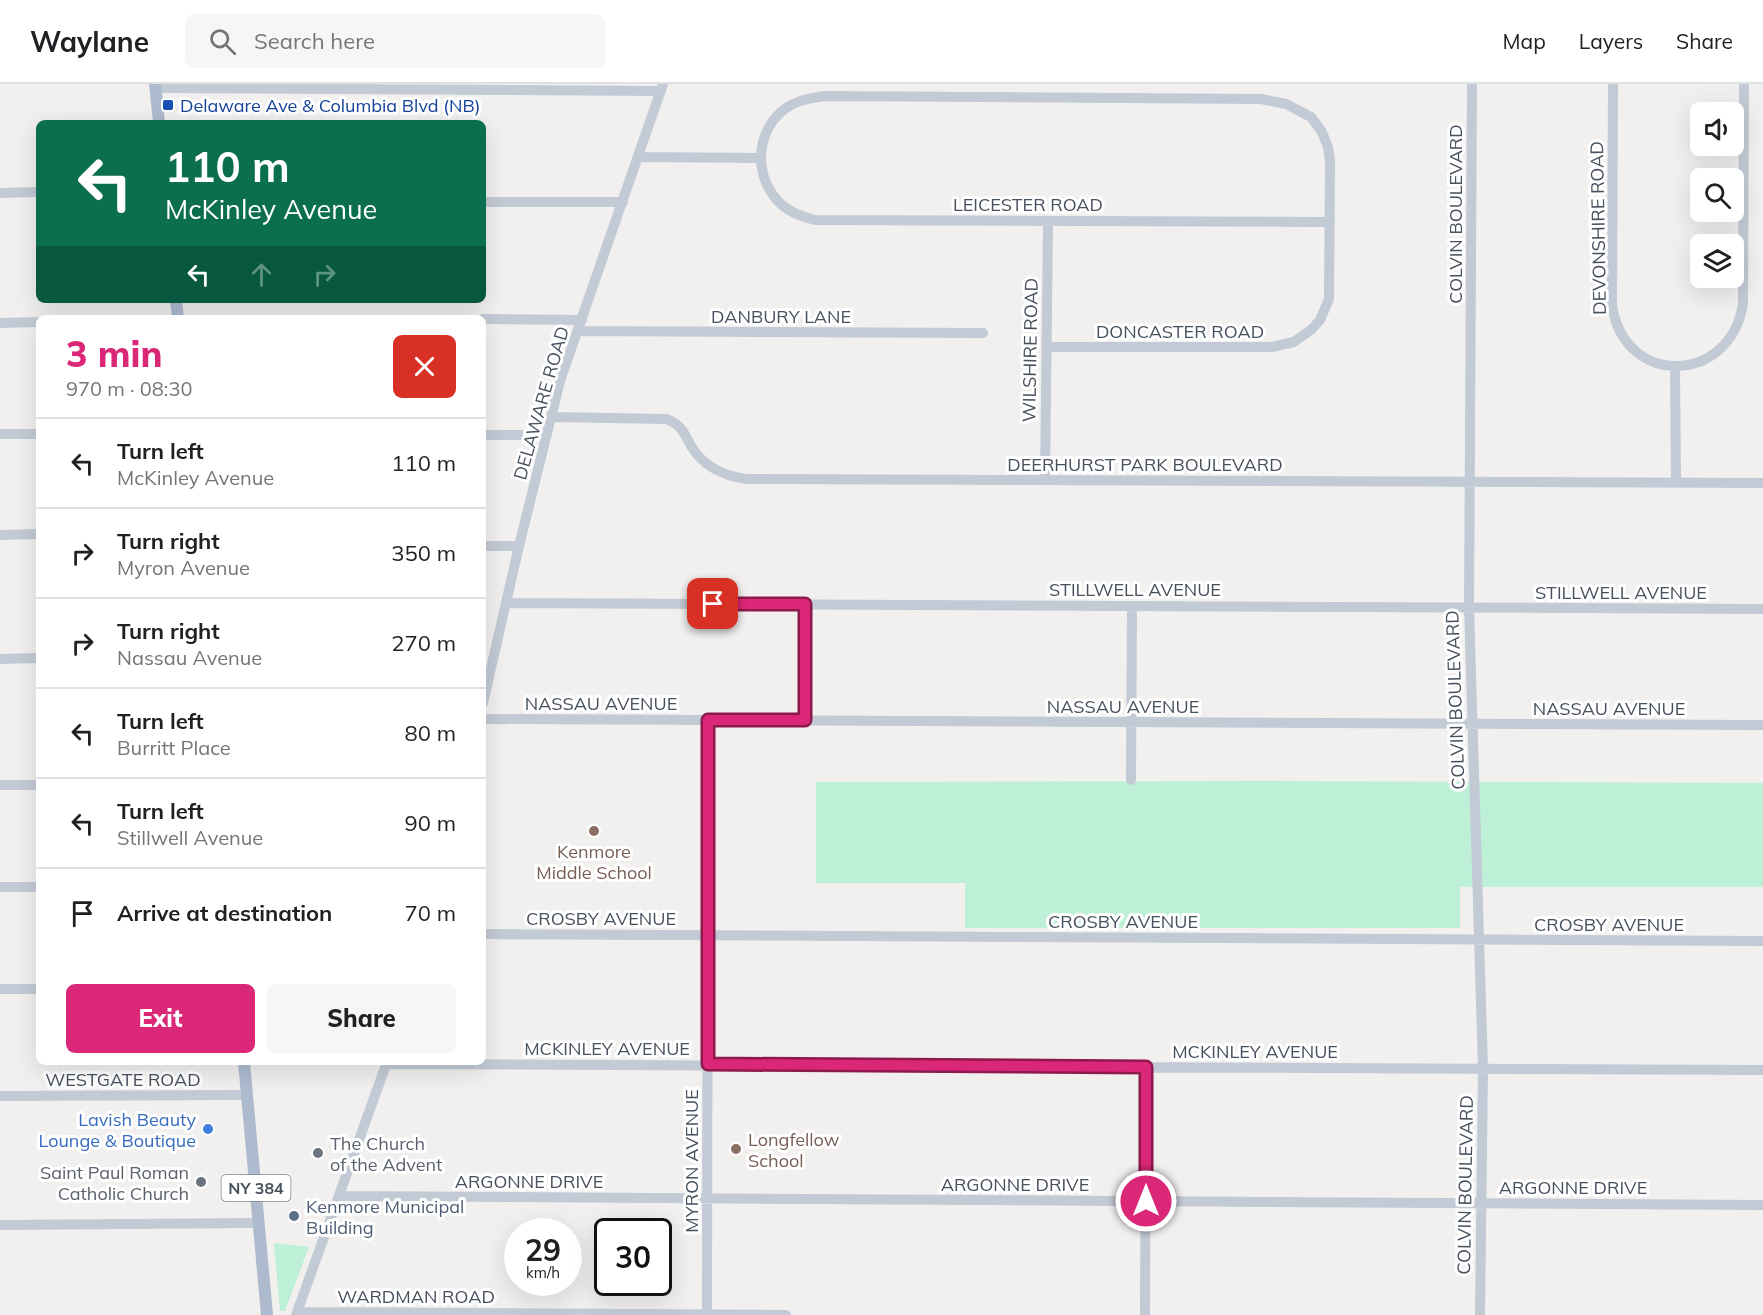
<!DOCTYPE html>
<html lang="en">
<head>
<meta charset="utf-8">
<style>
  :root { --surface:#fff; --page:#f6f6f6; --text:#202124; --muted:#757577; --line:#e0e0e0; --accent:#db2777 }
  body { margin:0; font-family:Mulish,sans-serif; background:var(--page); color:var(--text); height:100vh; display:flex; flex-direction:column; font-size:22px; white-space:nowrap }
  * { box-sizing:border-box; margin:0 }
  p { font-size:20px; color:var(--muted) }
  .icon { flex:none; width:33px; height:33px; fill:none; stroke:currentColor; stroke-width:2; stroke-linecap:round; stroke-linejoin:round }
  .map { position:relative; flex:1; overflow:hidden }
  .sheet { position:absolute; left:36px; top:231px; width:450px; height:750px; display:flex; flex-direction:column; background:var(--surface); border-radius:9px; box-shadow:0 6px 24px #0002 }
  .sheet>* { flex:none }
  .hud { position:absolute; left:36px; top:36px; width:450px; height:183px; border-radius:9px; box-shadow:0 6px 24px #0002; background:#0b6e4f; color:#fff; overflow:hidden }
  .controls { position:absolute; left:1690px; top:18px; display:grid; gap:12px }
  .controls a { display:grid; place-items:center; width:54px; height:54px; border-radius:9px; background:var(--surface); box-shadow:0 6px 24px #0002; font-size:30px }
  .speed { position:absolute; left:504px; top:1134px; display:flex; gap:12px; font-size:30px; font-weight:700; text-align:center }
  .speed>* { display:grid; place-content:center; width:78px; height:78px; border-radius:50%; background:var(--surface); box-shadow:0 6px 24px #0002; line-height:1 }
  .speed small { font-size:15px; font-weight:400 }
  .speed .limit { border:3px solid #111; border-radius:9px; background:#fff; color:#111 }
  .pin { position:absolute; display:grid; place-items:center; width:51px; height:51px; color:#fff; margin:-26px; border-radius:12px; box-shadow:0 3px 9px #0006 }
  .me { position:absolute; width:66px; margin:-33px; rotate:0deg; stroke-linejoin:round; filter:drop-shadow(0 0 4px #0008) }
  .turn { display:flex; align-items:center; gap:21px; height:126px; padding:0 30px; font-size:27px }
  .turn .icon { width:78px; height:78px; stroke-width:2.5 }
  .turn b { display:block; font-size:42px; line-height:51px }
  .lanes { display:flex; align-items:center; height:57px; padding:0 30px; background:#0003; justify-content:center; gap:30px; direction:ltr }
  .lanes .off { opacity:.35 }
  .round { display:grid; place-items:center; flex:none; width:63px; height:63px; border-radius:9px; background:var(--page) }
  .overview { display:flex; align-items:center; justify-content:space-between; height:102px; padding:0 30px }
  h1 { font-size:36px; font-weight:800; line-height:45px; color:var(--accent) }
  .action { display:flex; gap:12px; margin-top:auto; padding:12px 30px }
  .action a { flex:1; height:69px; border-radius:9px; background:var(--accent); color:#fff; font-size:24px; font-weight:800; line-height:69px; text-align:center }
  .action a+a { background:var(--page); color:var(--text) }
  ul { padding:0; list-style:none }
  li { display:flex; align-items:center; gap:18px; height:90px; padding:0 30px; border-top:2px solid var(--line) }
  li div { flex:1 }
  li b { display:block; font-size:22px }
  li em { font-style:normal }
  header { display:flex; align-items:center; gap:36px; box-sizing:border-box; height:84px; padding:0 30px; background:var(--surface); border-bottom:2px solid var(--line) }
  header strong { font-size:28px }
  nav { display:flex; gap:33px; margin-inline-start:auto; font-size:21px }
  .search { width:420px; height:54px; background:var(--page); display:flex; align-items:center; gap:15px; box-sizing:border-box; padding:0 21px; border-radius:9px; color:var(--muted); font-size:22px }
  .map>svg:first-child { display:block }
</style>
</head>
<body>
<header>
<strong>Waylane</strong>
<div class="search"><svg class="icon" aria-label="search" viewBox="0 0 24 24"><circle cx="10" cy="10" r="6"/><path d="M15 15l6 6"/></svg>Search here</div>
<nav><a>Map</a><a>Layers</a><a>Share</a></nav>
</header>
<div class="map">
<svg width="1763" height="1231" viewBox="0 0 1763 1231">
  <rect width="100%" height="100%" fill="#f2efef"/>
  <!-- green -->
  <path fill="#bdf0d6" d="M1260 697 1763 699V803H1460V844H965V799H816V698Z
    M274 1159 309 1163 285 1227H280Z"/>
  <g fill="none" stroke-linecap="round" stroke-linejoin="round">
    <!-- minor -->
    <path stroke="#c2cad5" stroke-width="10" d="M1472 0 1469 523 1483 985 1480 1231
      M1613 0 1612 221C1624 304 1730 301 1743 220L1744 0
      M156 4 661 7
      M638 73 760 74
      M0 109 39 108
      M483 118H623
      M483 235 582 236
      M0 239 39 238
      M578 247 983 249
      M1047 263H1272L1294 258 1312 245 1320 236 1329 215 1330 77 1328 63 1322 48 1311 33 1286 20 1261 15 825 12C811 14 798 16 786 24 754 47 753 95 782 121 791 129 803 133 815 136L1330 138
      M1675 283 1676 398
      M552 333 666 335C681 340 684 349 691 362 703 382 724 392 747 395L1763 399
      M0 350H39
      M483 351H547
      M1045 396 1048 137
      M0 451 39 450
      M483 462H519
      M506 519 1763 525
      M805 520V636
      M0 575 39 574
      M483 619 519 462 560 297 663 0
      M483 635 1763 641
      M1131 696 1132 522
      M0 701H39
      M0 803H39
      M483 850 1763 857
      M0 905H39
      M387 980 1763 986
      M0 1012 247 1011
      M339 1112 1763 1121
      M0 1141 259 1139
      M298 1228 786 1231
      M296 1231 387 978
      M707 1231 708 636
      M1145 1231 1146 983"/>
    <!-- major -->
    <path stroke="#aebbcf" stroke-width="12" d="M155 0 159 39
      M176 216 178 234
      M244 978 267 1231"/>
  </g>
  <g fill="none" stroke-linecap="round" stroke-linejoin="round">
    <!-- route casing -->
    <g stroke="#8e194d" stroke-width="15">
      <path id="route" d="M713 520H805V636H708V980L1146 983V1117"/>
    </g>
    <!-- route -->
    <use href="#route" stroke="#db2777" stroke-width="10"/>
  </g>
  <!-- markers -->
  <rect fill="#1a4fb4" stroke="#fff" stroke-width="2" x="162" y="15" width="12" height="12" rx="3"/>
  <g fill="#8d6e63" stroke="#fff" stroke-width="2">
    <circle cx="594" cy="747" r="6"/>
    <circle cx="736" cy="1065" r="6"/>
  </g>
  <circle fill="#3f7fe0" stroke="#fff" stroke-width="2" cx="208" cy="1045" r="6"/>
  <g fill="#6b7280" stroke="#fff" stroke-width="2">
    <circle cx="318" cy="1069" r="6"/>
    <circle cx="201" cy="1098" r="6"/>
  </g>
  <circle fill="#5c6f8a" stroke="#fff" stroke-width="2" cx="294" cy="1132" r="6"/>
  <g text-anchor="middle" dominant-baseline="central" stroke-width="6" stroke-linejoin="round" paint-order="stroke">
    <!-- shield labels -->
    <rect fill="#fff" stroke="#7e848e" stroke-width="1.5" x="221.5" y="1091" width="69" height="26" rx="4.5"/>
    <g font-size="16" font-weight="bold" fill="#47505d">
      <text x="256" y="1104">NY 384</text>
    </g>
    <!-- transit labels -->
    <g font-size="18" fill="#164399" stroke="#fff" text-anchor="start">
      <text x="180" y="21">Delaware Ave &amp; Columbia Blvd (NB)</text>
    </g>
    <!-- street labels -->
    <g font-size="18" fill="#47505d" stroke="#fff">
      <text x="1028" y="120">LEICESTER ROAD</text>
      <text transform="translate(1455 130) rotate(-90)">COLVIN BOULEVARD</text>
      <text transform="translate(1598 144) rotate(-91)">DEVONSHIRE ROAD</text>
      <text x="781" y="232">DANBURY LANE</text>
      <text x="1180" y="247">DONCASTER ROAD</text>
      <text transform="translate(1030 266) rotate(-89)">WILSHIRE ROAD</text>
      <text transform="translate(541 319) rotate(-74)">DELAWARE ROAD</text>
      <text x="1145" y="380">DEERHURST PARK BOULEVARD</text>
      <text x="1135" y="505">STILLWELL AVENUE</text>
      <text x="1621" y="508">STILLWELL AVENUE</text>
      <text transform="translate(1455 616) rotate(-92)">COLVIN BOULEVARD</text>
      <text x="601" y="619">NASSAU AVENUE</text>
      <text x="1123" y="622">NASSAU AVENUE</text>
      <text x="1609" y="624">NASSAU AVENUE</text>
      <text x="601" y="834">CROSBY AVENUE</text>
      <text x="1123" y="837">CROSBY AVENUE</text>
      <text x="1609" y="840">CROSBY AVENUE</text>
      <text x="607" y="964">MCKINLEY AVENUE</text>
      <text x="1255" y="967">MCKINLEY AVENUE</text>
      <text x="123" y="995">WESTGATE ROAD</text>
      <text transform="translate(691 1077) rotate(-90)">MYRON AVENUE</text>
      <text x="529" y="1097">ARGONNE DRIVE</text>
      <text x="1015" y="1100">ARGONNE DRIVE</text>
      <text transform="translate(1465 1101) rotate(-89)">COLVIN BOULEVARD</text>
      <text x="1573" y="1103">ARGONNE DRIVE</text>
      <text x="416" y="1212">WARDMAN ROAD</text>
    </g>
    <!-- education labels -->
    <g font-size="18" fill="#785e54" stroke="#fff">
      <text x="594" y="767">Kenmore<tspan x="594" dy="21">Middle School</tspan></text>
      <text x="748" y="1055" text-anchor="start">Longfellow<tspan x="748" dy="21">School</tspan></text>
    </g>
    <!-- shop labels -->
    <g font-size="18" fill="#366cbe" stroke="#fff" text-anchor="end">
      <text x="196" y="1035">Lavish Beauty<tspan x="196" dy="21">Lounge &amp; Boutique</tspan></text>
    </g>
    <!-- worship labels -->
    <g font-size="18" fill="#5b616d" stroke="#fff" text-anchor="start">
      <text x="330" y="1059">The Church<tspan x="330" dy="21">of the Advent</tspan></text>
      <text x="189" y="1088" text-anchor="end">Saint Paul Roman<tspan x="189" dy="21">Catholic Church</tspan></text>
    </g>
    <!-- service labels -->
    <g font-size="18" fill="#4e5e75" stroke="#fff" text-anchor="start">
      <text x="306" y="1122">Kenmore Municipal<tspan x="306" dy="21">Building</tspan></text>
    </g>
  </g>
</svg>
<div class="controls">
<a><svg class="icon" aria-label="sound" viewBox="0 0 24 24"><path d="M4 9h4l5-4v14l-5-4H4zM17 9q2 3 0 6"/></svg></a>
<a><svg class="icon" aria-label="search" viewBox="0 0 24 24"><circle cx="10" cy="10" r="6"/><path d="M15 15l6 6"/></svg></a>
<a><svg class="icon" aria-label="layers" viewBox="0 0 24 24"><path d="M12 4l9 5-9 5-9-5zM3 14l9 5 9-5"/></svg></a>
</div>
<div class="speed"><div>29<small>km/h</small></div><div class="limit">30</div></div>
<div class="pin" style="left:713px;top:520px;background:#d93025"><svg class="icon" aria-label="arrive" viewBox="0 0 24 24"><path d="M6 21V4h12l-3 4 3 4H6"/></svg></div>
<svg class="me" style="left:1146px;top:1117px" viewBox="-20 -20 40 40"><circle r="17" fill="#db2777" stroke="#fff" stroke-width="3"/><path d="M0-11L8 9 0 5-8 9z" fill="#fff"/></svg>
<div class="hud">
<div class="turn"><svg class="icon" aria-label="left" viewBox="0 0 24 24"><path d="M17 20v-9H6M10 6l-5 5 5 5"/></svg><div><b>110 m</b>McKinley Avenue</div></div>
<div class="lanes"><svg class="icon" aria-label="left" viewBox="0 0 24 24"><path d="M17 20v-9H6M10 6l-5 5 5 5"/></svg><svg class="icon off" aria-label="ahead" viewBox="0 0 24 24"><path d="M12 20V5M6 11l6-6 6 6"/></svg><svg class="icon off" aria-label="right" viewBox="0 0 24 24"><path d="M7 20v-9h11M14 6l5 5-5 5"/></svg></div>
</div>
<section class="sheet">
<div class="overview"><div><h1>3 min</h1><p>970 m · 08:30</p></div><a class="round" style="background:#d93025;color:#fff"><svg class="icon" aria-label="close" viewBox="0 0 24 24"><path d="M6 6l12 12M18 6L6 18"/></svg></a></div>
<ul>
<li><svg class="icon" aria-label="left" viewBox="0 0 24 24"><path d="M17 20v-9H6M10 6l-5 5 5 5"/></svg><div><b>Turn left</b><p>McKinley Avenue</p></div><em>110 m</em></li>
<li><svg class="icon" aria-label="right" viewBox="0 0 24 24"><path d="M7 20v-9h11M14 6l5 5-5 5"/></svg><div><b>Turn right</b><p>Myron Avenue</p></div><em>350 m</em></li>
<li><svg class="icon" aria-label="right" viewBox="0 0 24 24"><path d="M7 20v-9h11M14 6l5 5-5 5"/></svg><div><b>Turn right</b><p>Nassau Avenue</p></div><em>270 m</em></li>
<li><svg class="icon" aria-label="left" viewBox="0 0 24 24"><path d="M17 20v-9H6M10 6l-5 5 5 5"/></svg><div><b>Turn left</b><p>Burritt Place</p></div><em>80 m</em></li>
<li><svg class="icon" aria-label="left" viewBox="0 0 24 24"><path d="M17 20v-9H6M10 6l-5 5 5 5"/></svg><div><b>Turn left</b><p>Stillwell Avenue</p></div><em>90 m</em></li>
<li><svg class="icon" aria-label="arrive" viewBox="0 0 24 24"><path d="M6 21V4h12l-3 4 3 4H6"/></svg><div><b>Arrive at destination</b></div><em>70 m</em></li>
</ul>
<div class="action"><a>Exit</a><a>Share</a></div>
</section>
</div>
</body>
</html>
